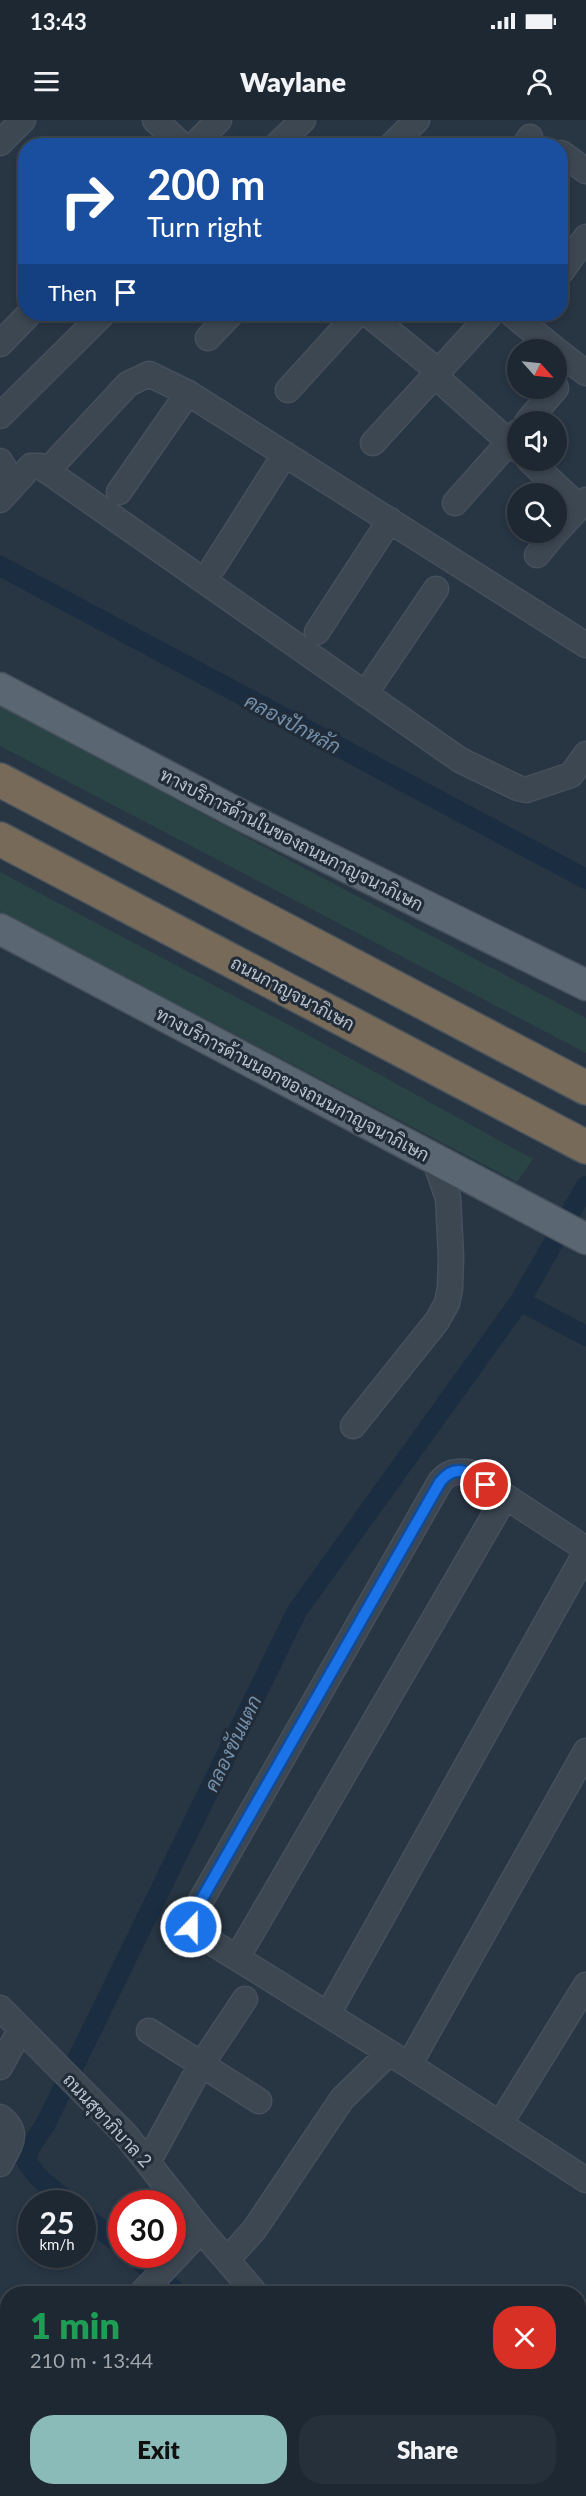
<!DOCTYPE html>
<html lang="en">
<head>
<meta charset="utf-8">
<style>
  :root { --surface:#1e2832; --page:#26303a; --text:#f1f3f6; --muted:#a1a6ac; --line:#3c444d; --accent:#8bbbb9 }
  body { margin:0; font-family:Lato,Sarabun,sans-serif; background:var(--page); color:var(--text); height:100vh; display:flex; flex-direction:column; font-size:22px; white-space:nowrap }
  * { box-sizing:border-box; margin:0 }
  p { font-size:20px; color:var(--muted) }
  .icon { flex:none; width:33px; height:33px; fill:none; stroke:currentColor; stroke-width:2; stroke-linecap:round; stroke-linejoin:round }
  .map { position:relative; flex:1; overflow:hidden }
  .panel { position:absolute; left:0px; top:2166px; width:586px; height:210px; display:flex; flex-direction:column; background:var(--surface); border-radius:24px 24px 0 0; box-shadow:0 3px 9px #0003,0 0 0 2px var(--line) }
  .panel>* { flex:none }
  .hud { position:absolute; left:18px; top:18px; width:550px; height:183px; border-radius:24px; box-shadow:0 3px 9px #0003,0 0 0 2px var(--line); background:#1a4fa0; color:#fff; overflow:hidden }
  .needle { width:39px; rotate:117deg }
  .tools { position:absolute; left:507px; top:219px; display:grid; gap:12px }
  .tools a { display:grid; place-items:center; width:60px; height:60px; border-radius:50%; background:var(--surface); box-shadow:0 3px 9px #0003,0 0 0 2px var(--line); font-size:30px }
  .speed { position:absolute; left:18px; top:2070px; display:flex; gap:12px; font-size:30px; font-weight:700; text-align:center }
  .speed>* { display:grid; place-content:center; width:78px; height:78px; border-radius:50%; background:var(--surface); box-shadow:0 3px 9px #0003,0 0 0 2px var(--line); line-height:1 }
  .speed small { font-size:15px; font-weight:400 }
  .speed .limit { border:9px solid #d22; background:#fff; color:#111 }
  .pin { position:absolute; display:grid; place-items:center; width:51px; height:51px; color:#fff; margin:-26px; border:3px solid #fff; border-radius:50%; box-shadow:0 2px 6px #0007 }
  .me { position:absolute; width:66px; margin:-33px; rotate:22deg; stroke-linejoin:round; filter:drop-shadow(0 0 4px #0008) }
  .turn { display:flex; align-items:center; gap:21px; height:126px; padding:0 30px; font-size:27px }
  .turn .icon { width:78px; height:78px; stroke-width:2.5 }
  .turn b { display:block; font-size:42px; line-height:51px }
  .then { display:flex; align-items:center; height:57px; padding:0 30px; background:#0003; gap:12px; font-size:22px }
  .round { display:grid; place-items:center; flex:none; width:63px; height:63px; border-radius:24px; background:var(--page) }
  .overview { display:flex; align-items:center; justify-content:space-between; height:102px; padding:0 30px }
  h1 { font-size:36px; font-weight:800; line-height:45px; color:#1e9e55 }
  .cta { display:flex; gap:12px; margin-top:auto; padding:12px 30px }
  .cta a { flex:1; height:69px; border-radius:24px; background:var(--accent); color:#111; font-size:24px; font-weight:800; line-height:69px; text-align:center }
  .cta a+a { background:var(--page); color:var(--text) }
  .status { display:flex; justify-content:space-between; align-items:center; height:42px; padding:0 30px; background:var(--surface); direction:ltr }
  .status svg { height:16px; fill:currentColor }
  header { display:flex; justify-content:space-between; align-items:center; height:78px; padding:0 30px; background:var(--surface); font-size:27px; font-weight:800 }
  .map>svg:first-child { display:block }
</style>
</head>
<body>
<div class="status"><b>13:43</b><svg viewBox="0 0 49 12"><path d="M0 12V9h3v3zM5 12V6h3v6zM10 12V3h3v9zM15 12V0h3v12zM26 1h20v11H26zM47 4h2v5h-2z"/></svg></div>
<header><svg class="icon" aria-label="menu" viewBox="0 0 24 24"><path d="M4 6h16M4 12h16M4 18h16"/></svg>Waylane<svg class="icon" aria-label="person" viewBox="0 0 24 24"><circle cx="12" cy="8" r="4"/><path d="M4 21q1-7 8-7t8 7"/></svg></header>
<div class="map">
<svg width="586" height="2376" viewBox="0 0 586 2376">
  <rect width="100%" height="100%" fill="#283543"/>
  <!-- green -->
  <path fill="#2a4344" d="M0 586 586 898V933L0 626Z
    M0 752 306 914 533 1039 517 1062 0 791Z"/>
  <g fill="none" stroke-linecap="round" stroke-linejoin="round">
    <!-- canal -->
    <path stroke="#1a2d41" stroke-width="20" d="M0 446 586 759
      M520 1181 586 1216
      M70 2084 38 2057 26 2041 30 2027 45 2005 297 1491 520 1181 586 1066
      M82 2094 122 2126
      M132 2134 179 2174
      M111 2376 115 2368"/>
    <!-- minor casing -->
    <g stroke="#46505c" stroke-width="27">
      <path id="minor" d="M155 0 183 26
        M0 23 23 0
        M193 26 219 0
        M276 26 303 0
        M391 26 417 0
        M524 26 530 17
        M561 33 586 51
        M561 152 586 117
        M368 194 438 251
        M512 194 556 230
        M208 218 231 194
        M0 224 29 194
        M556 230 586 253
        M434 255 518 330
        M288 270 357 194
        M0 296 103 194
        M527 302 556 268
        M373 323 491 194
        M529 340 579 387
        M0 341 13 363
        M47 351 128 264 149 254 188 273 586 525
        M119 372 188 273
        M0 380 31 346H40L460 640 518 668 526 670 571 655 586 634
        M455 383 518 312
        M556 412 586 380
        M537 435 556 412
        M214 446 285 334
        M317 512 390 400
        M365 574 436 469
        M353 1306 437 1201 447 1183 450 1168 451 1137 448 1078 435 1041
        M586 1429 468 1352C455 1351 448 1352 440 1362L191 1798V1807L195 1812 409 1945 586 2060
        M237 1838 505 1377
        M0 1888 125 2014 201 2110 256 2174
        M328 1894 586 1432
        M149 1911 259 1981
        M409 1945 586 1631
        M0 1947 21 1909
        M0 1997C21 2013 10 2024 0 2044
        M500 2004 586 1865
        M148 2042 201 1945 245 1879
        M227 2140 254 2110 342 1979 389 1933
        M141 2174 201 2110
        M0 2301 8 2288
        M423 2368 429 2376
        M392 2376 398 2368"/>
    </g>
    <!-- major casing -->
    <g stroke="#46505c" stroke-width="33">
      <path id="major" d="M0 568 239 694 586 865
        M0 809 586 1119"/>
    </g>
    <!-- highway casing -->
    <g stroke="#47525d" stroke-width="36">
      <path id="highway" d="M0 660 586 968
        M0 719 586 1027"/>
    </g>
    <!-- minor -->
    <use href="#minor" stroke="#3c4752" stroke-width="24"/>
    <!-- major -->
    <use href="#major" stroke="#5a6672" stroke-width="30"/>
    <!-- highway -->
    <use href="#highway" stroke="#786a59" stroke-width="33"/>
  </g>
  <g fill="none" stroke-linecap="round" stroke-linejoin="round">
    <!-- route casing -->
    <g stroke="#114b97" stroke-width="15">
      <path id="route" d="M191 1807V1798L440 1362C456 1342 469 1353 486 1365"/>
    </g>
    <!-- route -->
    <use href="#route" stroke="#1a73e8" stroke-width="10"/>
  </g>
  <g text-anchor="middle" dominant-baseline="central" stroke-width="6" stroke-linejoin="round" paint-order="stroke">
    <!-- street labels -->
    <g font-size="18" fill="#b9c2cc" stroke="#212c38">
      <text transform="translate(292 719) rotate(27)">ทางบริการด้านในของถนนกาญจนาภิเษก</text>
      <text transform="translate(293 873) rotate(28)">ถนนกาญจนาภิเษก</text>
      <text transform="translate(293 964) rotate(28)">ทางบริการด้านนอกของถนนกาญจนาภิเษก</text>
      <text transform="translate(108 2000) rotate(47)">ถนนสุขาภิบาล 2</text>
    </g>
    <!-- water labels -->
    <g font-size="20" font-style="italic" fill="#738faa" stroke="#212c38">
      <text transform="translate(293 603) rotate(28)">คลองปักหลัก</text>
      <text transform="translate(232 1623) rotate(-64)">คลองขันแตก</text>
    </g>
  </g>
</svg>
<div class="tools">
<a><svg class="needle" viewBox="-14 -14 28 28"><path d="M0-13l5 13h-10z" fill="#e53935"/><path d="M0 13l5-13h-10z" fill="#a1a6ac"/></svg></a>
<a><svg class="icon" aria-label="sound" viewBox="0 0 24 24"><path d="M4 9h4l5-4v14l-5-4H4zM17 9q2 3 0 6"/></svg></a>
<a><svg class="icon" aria-label="search" viewBox="0 0 24 24"><circle cx="10" cy="10" r="6"/><path d="M15 15l6 6"/></svg></a>
</div>
<div class="speed"><div>25<small>km/h</small></div><div class="limit">30</div></div>
<div class="pin" style="left:486px;top:1365px;background:#d93025"><svg class="icon" aria-label="arrive" viewBox="0 0 24 24"><path d="M6 21V4h12l-3 4 3 4H6"/></svg></div>
<svg class="me" style="left:191px;top:1807px" viewBox="-20 -20 40 40"><circle r="17" fill="#1a73e8" stroke="#fff" stroke-width="3"/><path d="M0-11L8 9 0 5-8 9z" fill="#fff"/></svg>
<div class="hud">
<div class="turn"><svg class="icon" aria-label="right" viewBox="0 0 24 24"><path d="M7 20v-9h11M14 6l5 5-5 5"/></svg><div><b>200 m</b>Turn right</div></div>
<div class="then">Then<svg class="icon" aria-label="arrive" viewBox="0 0 24 24"><path d="M6 21V4h12l-3 4 3 4H6"/></svg></div>
</div>
<section class="panel">
<div class="overview"><div><h1>1 min</h1><p>210 m · 13:44</p></div><a class="round" style="background:#d93025;color:#fff"><svg class="icon" aria-label="close" viewBox="0 0 24 24"><path d="M6 6l12 12M18 6L6 18"/></svg></a></div>
<div class="cta"><a>Exit</a><a>Share</a></div>
</section>
</div>
</body>
</html>
